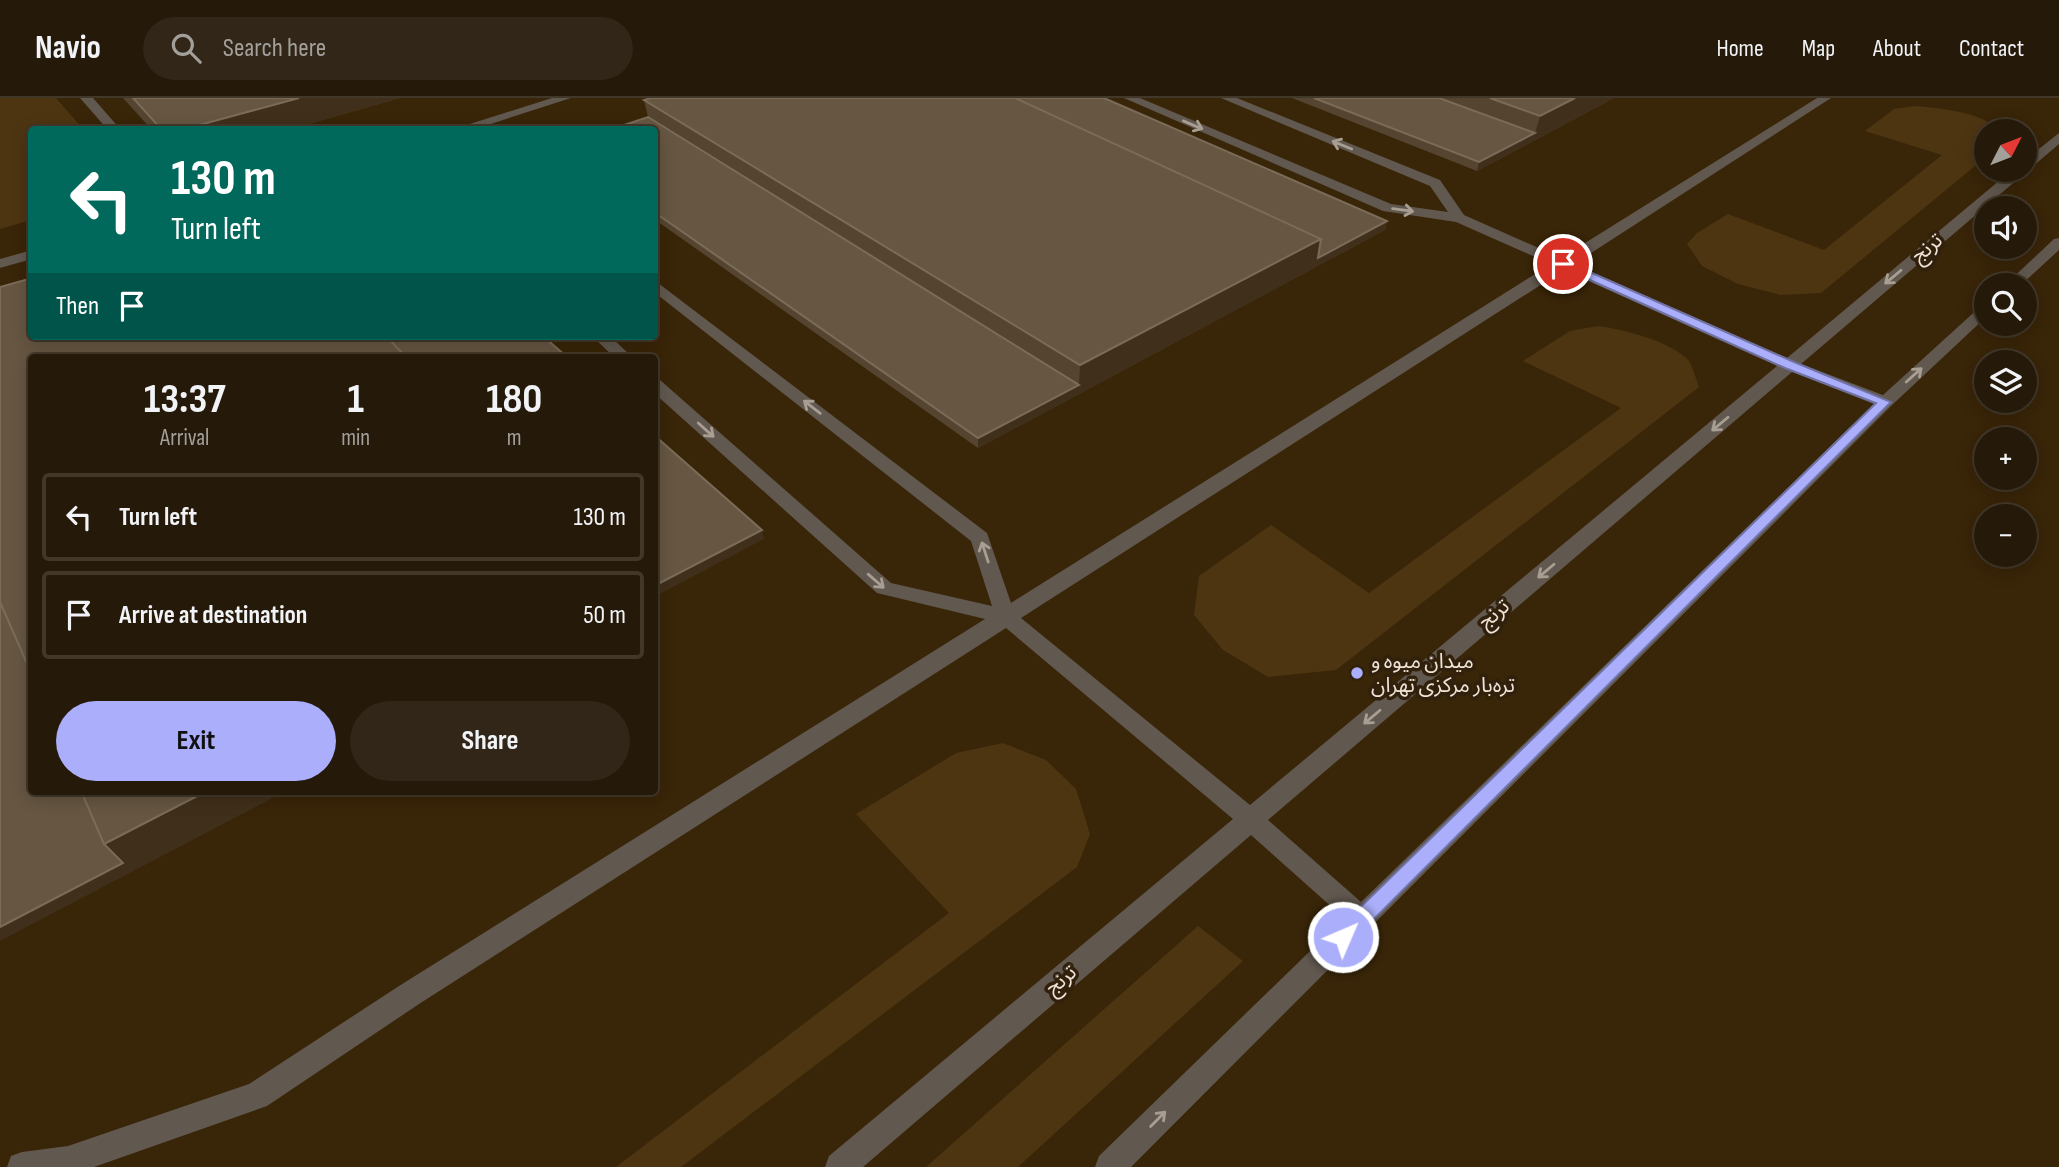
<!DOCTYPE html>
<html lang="en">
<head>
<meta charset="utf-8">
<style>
  :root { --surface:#251909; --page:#312617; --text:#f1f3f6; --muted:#a3a09c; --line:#42382a; --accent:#abaffb }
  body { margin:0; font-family:"Sofia Sans Condensed","Noto Sans Arabic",sans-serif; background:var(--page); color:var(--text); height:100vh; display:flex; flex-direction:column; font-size:26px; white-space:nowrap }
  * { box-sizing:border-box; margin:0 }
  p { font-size:23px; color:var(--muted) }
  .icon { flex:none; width:38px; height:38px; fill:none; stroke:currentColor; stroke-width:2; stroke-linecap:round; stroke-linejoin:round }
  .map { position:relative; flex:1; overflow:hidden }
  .sheet { position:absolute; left:28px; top:256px; width:630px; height:441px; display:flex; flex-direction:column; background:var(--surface); border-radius:7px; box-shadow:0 4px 18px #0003,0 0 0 2px var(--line) }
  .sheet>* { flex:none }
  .guide { position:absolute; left:28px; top:28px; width:630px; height:214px; border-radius:7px; box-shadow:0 4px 18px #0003,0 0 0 2px var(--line); background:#00695c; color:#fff; overflow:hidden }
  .needle { width:46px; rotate:48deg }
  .tools { position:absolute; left:1974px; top:21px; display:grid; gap:14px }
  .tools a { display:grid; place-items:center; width:63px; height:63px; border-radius:50%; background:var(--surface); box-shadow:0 4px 18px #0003,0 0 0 2px var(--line); font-size:35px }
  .pin { position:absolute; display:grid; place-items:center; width:60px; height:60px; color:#fff; margin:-30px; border:4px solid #fff; border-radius:50%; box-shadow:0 2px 7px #0007 }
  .me { position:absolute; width:77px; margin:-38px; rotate:45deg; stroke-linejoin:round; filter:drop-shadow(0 0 5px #0008) }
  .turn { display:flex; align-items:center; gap:24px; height:147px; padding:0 28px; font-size:32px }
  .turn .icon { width:91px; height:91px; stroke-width:2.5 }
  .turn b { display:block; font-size:49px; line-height:60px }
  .then { display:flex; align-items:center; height:66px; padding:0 28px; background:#0003; gap:14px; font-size:26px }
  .eta { display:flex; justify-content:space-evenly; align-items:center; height:119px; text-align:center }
  .eta b { font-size:42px; font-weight:700; line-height:49px }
  .action { display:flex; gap:14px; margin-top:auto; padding:14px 28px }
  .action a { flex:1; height:80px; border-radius:42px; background:var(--accent); color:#111; font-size:28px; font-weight:700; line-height:80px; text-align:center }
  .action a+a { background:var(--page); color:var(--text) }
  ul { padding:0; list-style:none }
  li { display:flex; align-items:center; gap:21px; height:88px; margin:0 14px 10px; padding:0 14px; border:4px solid var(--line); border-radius:7px }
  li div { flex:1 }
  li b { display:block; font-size:26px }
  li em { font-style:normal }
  header { display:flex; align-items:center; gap:42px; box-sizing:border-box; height:98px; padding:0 35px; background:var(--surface); border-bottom:2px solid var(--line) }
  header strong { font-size:33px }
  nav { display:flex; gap:38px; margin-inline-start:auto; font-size:24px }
  .search { width:490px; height:63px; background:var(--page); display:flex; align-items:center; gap:18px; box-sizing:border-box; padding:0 24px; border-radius:38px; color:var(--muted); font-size:26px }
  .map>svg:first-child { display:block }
</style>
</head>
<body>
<header>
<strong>Navio</strong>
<div class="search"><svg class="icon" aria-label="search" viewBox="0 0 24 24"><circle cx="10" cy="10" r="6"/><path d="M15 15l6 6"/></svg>Search here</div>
<nav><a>Home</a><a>Map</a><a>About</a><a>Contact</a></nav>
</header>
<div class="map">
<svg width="2059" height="1069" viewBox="0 0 2059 1069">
  <rect width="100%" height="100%" fill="#31210c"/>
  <!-- built -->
  <path fill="#392508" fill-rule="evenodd" d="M0 0H2059V1069H0ZM32 32H654V238H32ZM1986 33H2025V72H1986ZM1986 110H2025V149H1986ZM1986 187H2025V226H1986ZM32 259H654V693H32ZM1986 264H2025V303H1986ZM1986 341H2025V380H1986ZM1986 418H2025V457H1986Z"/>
  <!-- green -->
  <path fill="#4e3512" d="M0 0H56L83 31 32 32 31 122 0 131Z
    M1916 8C1943 11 1980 13 2000 33H1986V59L1821 195 1781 197 1738 186 1702 168 1687 146 1697 135 1728 116 1824 152 1942 57 1865 33 1894 11Z
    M1598 228C1622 231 1673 244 1689 263 1693 270 1696 281 1699 289L1336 572 1268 579 1223 552 1194 517 1199 478 1271 427 1369 495 1621 310 1523 263 1570 233Z
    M1003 645 1046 662 1076 691 1090 736 1077 769 681 1069H616L949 815 856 716 956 655Z
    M1198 828 1243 863 1018 1069H926Z"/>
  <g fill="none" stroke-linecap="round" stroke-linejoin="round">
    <!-- lane -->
    <path fill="#61584f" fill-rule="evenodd" d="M80 0H93L121 32H108Z
      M552 0H571L472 32H451Z
      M1124 0H1140L1391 106 1448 114 1430 88 1221 0H1237L1440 82 1464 117 1561 160 1817 0H1831L1574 166 1787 260 2012 72H2025V62L2059 35V46L1801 266 1883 297 1981 208 1986 206V219L1891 308 1131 1069H1095L1099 1058 1344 820 1251 737 863 1069H825L829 1058 1233 721 1006 530 419 906 267 1008 94 1069H7L11 1058 22 1054 68 1048 249 986 399 888 985 521 877 495 654 295V281L660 282 891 485 992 508 971 443 654 194V182L987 435 1011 505 1551 166 1456 124 1383 113ZM1564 172 1777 268 1250 707 1021 520ZM1792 274 1874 306 1361 804 1268 722Z
      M2059 140V152L2021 187H2005L2054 141Z
      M32 152V161L0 170V161Z
      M592 238H610L632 259H614Z"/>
  </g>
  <!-- wall -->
  <path fill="#554530" d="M123 0H400L287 32H152Z
    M1292 0H1614L1477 73Z
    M644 2 1387 123 1385 132 978 350 654 121V32L648 19Z"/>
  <!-- shaded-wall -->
  <path fill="#402f1a" d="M299 0H400L287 32H181Z
    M1575 0H1614L1477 73 1479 64 1535 35 1540 18Z
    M1387 123 1385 132 978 350V340L1079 287 1080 267 1321 141Z
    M762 432 764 441 654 499V488Z
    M207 693H286L0 843V829L104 746Z"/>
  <!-- building -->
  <path fill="#665642" stroke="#7b6c59" stroke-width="2" d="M133 0H299L181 32H162Z
    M651 0H1015L1321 141 1080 267 644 2Z
    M1015 0H1104L1387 123 1318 160 1321 141Z
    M1314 0H1439L1535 35 1479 64Z
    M1490 0H1575L1540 18Z
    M648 19 1079 287 978 340 654 114V32H609Z
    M32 180V238H386L406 259H32V577L0 504V189Z
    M386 238H543L567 259H406Z
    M654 337 762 432 654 488Z
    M0 504 32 577V693H81L104 746 123 765 0 829Z
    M81 693H207L104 746Z"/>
  <!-- one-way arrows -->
  <defs><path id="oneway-shaft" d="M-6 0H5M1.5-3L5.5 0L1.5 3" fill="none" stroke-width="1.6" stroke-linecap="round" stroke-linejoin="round" transform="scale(1.75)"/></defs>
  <g stroke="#a89e92">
    <use href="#oneway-shaft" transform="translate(1193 27) rotate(23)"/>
    <use href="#oneway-shaft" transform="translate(1342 47) rotate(-158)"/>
    <use href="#oneway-shaft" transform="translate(1403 112) rotate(7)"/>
    <use href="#oneway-shaft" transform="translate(1893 179) rotate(140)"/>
    <use href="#oneway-shaft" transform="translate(1914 277) rotate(-42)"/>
    <use href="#oneway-shaft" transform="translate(812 309) rotate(-142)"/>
    <use href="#oneway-shaft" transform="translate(1720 326) rotate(140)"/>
    <use href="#oneway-shaft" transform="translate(706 332) rotate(42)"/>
    <use href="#oneway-shaft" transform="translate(985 454) rotate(-108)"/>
    <use href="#oneway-shaft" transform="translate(1546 473) rotate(140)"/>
    <use href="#oneway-shaft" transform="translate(876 483) rotate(41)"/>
    <use href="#oneway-shaft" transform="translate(1372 619) rotate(140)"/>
    <use href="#oneway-shaft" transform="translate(1158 1021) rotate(-45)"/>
  </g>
  <!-- route -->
  <path fill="#abaffb" stroke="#6f72a3" stroke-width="2" d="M1559 164H1567L1794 264 1891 304 1350 845 1343 848 1336 845 1333 839 1336 833 1876 305 1785 270 1559 168Z"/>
  <!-- markers -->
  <circle fill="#abaffb" stroke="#31210c" stroke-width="2.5" cx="1357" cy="575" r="7"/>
  <g text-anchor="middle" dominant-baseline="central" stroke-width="7" stroke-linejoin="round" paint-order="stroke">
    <!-- street labels -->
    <g font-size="21" fill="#eee3d6" stroke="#31210c">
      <text transform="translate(1927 150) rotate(-40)">ترنج</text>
      <text transform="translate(1494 516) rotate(-40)">ترنج</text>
      <text transform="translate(1061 882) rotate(-40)">ترنج</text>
    </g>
    <!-- poi labels -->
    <g font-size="21" fill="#eee3d6" stroke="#31210c" text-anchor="start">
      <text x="1371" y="563">میدان میوه و<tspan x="1371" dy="24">تره‌بار مرکزی تهران</tspan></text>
    </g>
  </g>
</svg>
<div class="tools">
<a><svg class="needle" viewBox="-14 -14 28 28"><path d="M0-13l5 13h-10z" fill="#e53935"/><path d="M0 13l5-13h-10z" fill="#a3a09c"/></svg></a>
<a><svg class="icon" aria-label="sound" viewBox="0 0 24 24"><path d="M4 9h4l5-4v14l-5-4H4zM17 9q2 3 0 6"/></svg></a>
<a><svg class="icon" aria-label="search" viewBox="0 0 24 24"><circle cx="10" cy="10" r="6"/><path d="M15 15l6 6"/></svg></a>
<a><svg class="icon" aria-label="layers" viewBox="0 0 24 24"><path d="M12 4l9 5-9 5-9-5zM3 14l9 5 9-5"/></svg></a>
<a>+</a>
<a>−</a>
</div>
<div class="pin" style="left:1563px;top:166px;background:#d93025"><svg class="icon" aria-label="arrive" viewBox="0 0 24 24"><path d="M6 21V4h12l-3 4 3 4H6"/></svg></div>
<svg class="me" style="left:1343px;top:839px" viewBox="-20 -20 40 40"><circle r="17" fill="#abaffb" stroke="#fff" stroke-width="3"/><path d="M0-11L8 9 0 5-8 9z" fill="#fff"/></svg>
<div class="guide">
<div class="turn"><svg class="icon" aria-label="left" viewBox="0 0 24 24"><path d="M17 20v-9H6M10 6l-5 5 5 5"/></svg><div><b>130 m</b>Turn left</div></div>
<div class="then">Then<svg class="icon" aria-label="arrive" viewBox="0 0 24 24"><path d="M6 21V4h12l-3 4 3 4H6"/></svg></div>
</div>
<section class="sheet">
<div class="eta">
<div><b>13:37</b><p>Arrival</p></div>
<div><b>1</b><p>min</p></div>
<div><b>180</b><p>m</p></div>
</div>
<ul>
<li><svg class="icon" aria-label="left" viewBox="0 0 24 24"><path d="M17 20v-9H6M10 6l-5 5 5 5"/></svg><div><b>Turn left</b></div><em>130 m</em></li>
<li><svg class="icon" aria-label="arrive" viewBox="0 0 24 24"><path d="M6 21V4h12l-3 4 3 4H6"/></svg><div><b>Arrive at destination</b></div><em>50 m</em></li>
</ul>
<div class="action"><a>Exit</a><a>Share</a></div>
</section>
</div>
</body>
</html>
